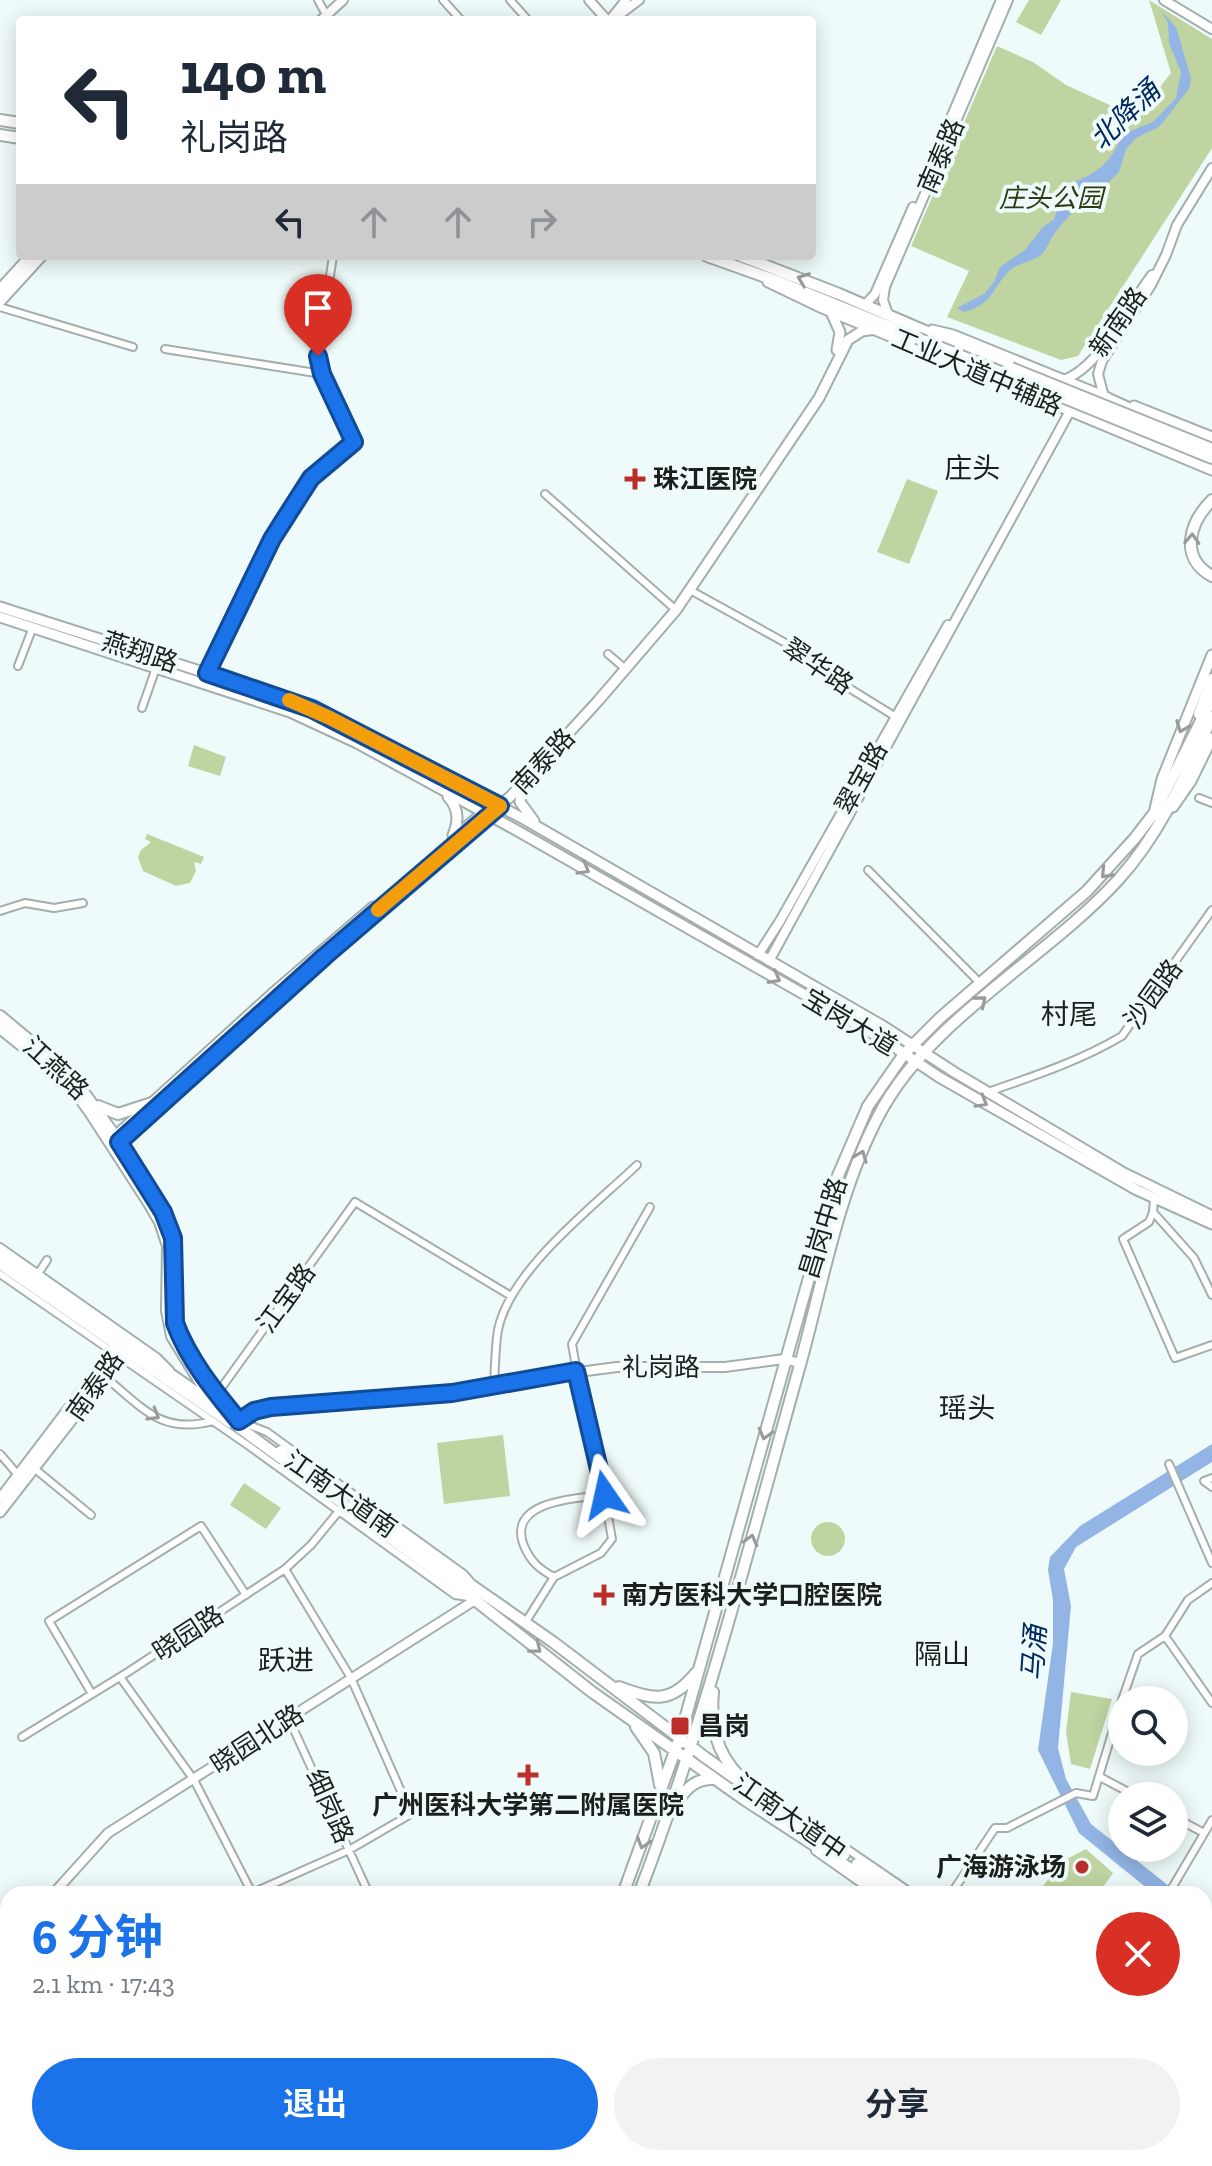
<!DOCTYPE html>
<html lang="zh">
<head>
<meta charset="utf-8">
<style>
  :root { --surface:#fff; --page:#f2f2f3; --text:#1f2937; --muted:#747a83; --accent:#1a73e8 }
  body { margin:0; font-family:"Zilla Slab","Noto Sans SC",serif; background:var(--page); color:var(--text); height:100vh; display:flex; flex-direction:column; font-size:30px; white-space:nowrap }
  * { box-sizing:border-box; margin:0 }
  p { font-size:26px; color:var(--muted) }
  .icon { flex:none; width:44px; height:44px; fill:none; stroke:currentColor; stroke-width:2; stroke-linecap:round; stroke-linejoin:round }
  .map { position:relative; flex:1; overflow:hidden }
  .drawer { position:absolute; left:0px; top:1886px; width:1212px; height:280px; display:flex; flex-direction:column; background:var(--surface); border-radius:24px 24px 0 0; box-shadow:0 4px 20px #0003 }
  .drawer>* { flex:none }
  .top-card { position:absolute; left:16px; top:16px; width:800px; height:244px; border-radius:8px; box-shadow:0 4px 20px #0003; background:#fff; color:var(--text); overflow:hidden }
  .buttons { position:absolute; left:1108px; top:1686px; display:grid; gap:16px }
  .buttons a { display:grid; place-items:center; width:80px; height:80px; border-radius:50%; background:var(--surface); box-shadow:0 4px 20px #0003; font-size:40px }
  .pin { position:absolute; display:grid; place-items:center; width:68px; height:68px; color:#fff; margin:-82px -34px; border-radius:50% 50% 50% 0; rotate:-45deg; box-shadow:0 0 8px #0007 }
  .pin .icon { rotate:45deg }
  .me { position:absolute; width:88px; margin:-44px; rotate:349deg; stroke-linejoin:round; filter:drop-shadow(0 0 6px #0008) }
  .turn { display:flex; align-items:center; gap:28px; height:168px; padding:0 32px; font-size:36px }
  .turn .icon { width:104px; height:104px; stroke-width:2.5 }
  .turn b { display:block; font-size:56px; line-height:68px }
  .lanes { display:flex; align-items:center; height:76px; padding:0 32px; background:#0003; justify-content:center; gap:40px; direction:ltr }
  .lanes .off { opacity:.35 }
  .round { display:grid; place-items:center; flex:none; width:84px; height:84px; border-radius:42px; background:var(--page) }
  .head { display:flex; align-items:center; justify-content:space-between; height:136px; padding:0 32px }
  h1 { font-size:48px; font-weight:700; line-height:60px; color:var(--accent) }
  .button { display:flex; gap:16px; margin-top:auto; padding:16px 32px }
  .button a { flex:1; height:92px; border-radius:48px; background:var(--accent); color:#fff; font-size:32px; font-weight:700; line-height:92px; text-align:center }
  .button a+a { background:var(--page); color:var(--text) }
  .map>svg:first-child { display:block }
</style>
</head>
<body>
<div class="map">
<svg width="1212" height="2166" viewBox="0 0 1212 2166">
  <rect width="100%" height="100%" fill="#effbfa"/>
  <!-- green -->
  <path fill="#bfd4a1" d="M1029 0H1061L1041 35 1016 22Z
    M1149 0 1212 39V148L1078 356 1061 360 947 317 969 271 911 246 997 46 1033 62 1066 85 1136 117 1171 73Z
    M907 479 938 491 909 564 877 552Z
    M194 745 226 757 220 776 188 766Z
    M147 834 204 857 201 864 194 862 196 871 190 883 176 886 143 871 138 857 141 850 151 842 145 839Z
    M503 1435 510 1496 444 1504 437 1443Z
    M244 1483 281 1508 266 1529 230 1505Z
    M811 1539a17 17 0 1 1 34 0a17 17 0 1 1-34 0Z
    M1071 1692 1112 1699 1090 1769 1071 1764 1066 1731Z
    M1086 1849 1113 1873 1098 1894H1037L1061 1862Z
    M617 2158H693L692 2166H606Z"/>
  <!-- water -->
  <path fill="#93b5e6" d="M1161 11 1176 27 1191 78 1189 89 1159 127 1136 138 1126 149 1119 172 1090 201H1080C1073 213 1063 222 1054 234 1049 241 1047 250 1041 255 1031 262 1017 263 1008 272 992 290 991 305 964 312L957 308 984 294 994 282 1000 267 1025 250 1042 228 1054 219 1067 184C1095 176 1112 162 1123 134L1153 122 1176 98 1181 72 1169 43 1168 23Z
    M1212 1444V1462L1076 1547 1064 1569 1071 1606 1058 1748 1066 1779 1091 1824 1179 1894H1154L1079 1833 1038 1750 1053 1643V1600L1048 1570 1050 1557 1080 1526Z"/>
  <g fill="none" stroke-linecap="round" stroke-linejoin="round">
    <!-- minor casing -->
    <g stroke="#a3aead" stroke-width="10">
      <path id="minor" d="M318 0 329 20
        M443 0 461 20
        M510 0 528 20
        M0 307 133 347
        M165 349 322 374
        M545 494 676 610
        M690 590 818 661 823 672 896 717
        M608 654 622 666
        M18 666 33 627
        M207 673 272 539 311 478 354 442 322 374 318 356 333 256
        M142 708 156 668
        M1199 798 1212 803
        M868 870 980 983
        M0 911 25 903 54 908 83 903
        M988 1092C1034 1076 1080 1061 1122 1036L1212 910
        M1154 1198 1153 1212 1194 1258 1212 1295
        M1153 1212 1149 1222 1123 1239 1175 1358 1212 1345
        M0 1247 157 1357 170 1370
        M0 1274 249 1446 455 1595 468 1597
        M36 1277 47 1260
        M105 1377C142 1407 161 1435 213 1421
        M494 1386C495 1368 495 1348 498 1330 510 1270 593 1207 637 1165
        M217 1394 355 1202 511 1296
        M239 1421 267 1432 464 1574 470 1581
        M0 1454 19 1476
        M1169 1464 1212 1563
        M35 1469 91 1515
        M1212 1478 1204 1481 1212 1487
        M554 1577 601 1553 612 1539 598 1460 579 1384 572 1344 650 1207
        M525 1623 554 1577C539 1569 531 1562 524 1546 506 1501 575 1498 605 1495
        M1165 1636 1212 1703
        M120 1677 194 1780 252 1893
        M92 1694 49 1621 201 1526 246 1595
        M1122 1700 1138 1654 1165 1636 1188 1600 1212 1583
        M289 1719 369 1894
        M22 1737 128 1672 285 1569 311 1545 339 1511
        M1100 1777 1136 1796
        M1174 1817 1204 1833
        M809 1827 831 1838 913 1894
        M815 1851 876 1894
        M250 1894 349 1850 411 1814 351 1678 285 1569
        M951 1894 995 1828H1007L1076 1793 1093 1796 1122 1700
        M1180 1894 1172 1888 1212 1820
        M1204 1913 1212 1918
        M1204 2093 1212 2100
        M13 2166 18 2158
        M154 2166 160 2158
        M287 2166 292 2158
        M1128 2166 1134 2158"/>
    </g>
    <!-- tertiary casing -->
    <g stroke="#a3aead" stroke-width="12">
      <path id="tertiary" d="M589 0 607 20
        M1164 0 1212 29
        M321 20 343 0
        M610 20 626 0
        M612 20 639 0
        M928 172 1001 0
        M865 305 875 294 913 207
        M888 314 883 300 885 287 1008 0
        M1063 380C1100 368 1128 306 1152 275
        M1104 397 1098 374 1102 361 1151 285 1166 255 1177 225 1212 168
        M758 955 780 921 948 625
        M769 961 1070 411
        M0 1265 117 1346
        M239 1421 262 1408 464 1391 533 1378 617 1367H725L784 1359 800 1363
        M53 1894 108 1833 475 1600
        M0 1959 8 1949
        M0 2073 8 2078
        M1204 2134 1212 2122
        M128 2158 140 2166
        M381 2158 393 2166
        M1182 2166 1188 2158"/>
    </g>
    <!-- secondary casing -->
    <g stroke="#a3aead" stroke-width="13">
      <path id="secondary" d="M768 282 820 307 1212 470
        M830 310 840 332 837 350
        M932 330 953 335 1108 398
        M1134 406 1212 437
        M0 607 290 700 330 718 524 819 883 1026 954 1072 1124 1173 1212 1216
        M0 617 290 712 357 743 516 830 884 1040 939 1077 1137 1190 1212 1224
        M523 785 520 802 534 821
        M448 797C459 808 459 821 453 835
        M1173 807 1191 781 1212 738
        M1155 809 1162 779 1212 655
        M457 835 485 811
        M115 1136 163 1212 173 1238 175 1323C189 1359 215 1392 239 1421
        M112 1139 272 994 373 907
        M110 1142H119L325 956 511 796 598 701 676 610 819 398 848 340 862 331 876 329
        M120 1348 230 1423
        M0 1499 114 1349 124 1342V1351L105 1377 0 1512"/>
    </g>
    <!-- primary casing -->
    <g stroke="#a3aead" stroke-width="14">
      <path id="primary" d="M0 120 20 123
        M0 135 20 138
        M707 256 777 281 917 338
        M741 256 839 294 1011 368
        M0 290 31 256
        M0 301 41 256
        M1104 397 1177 430
        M1212 500C1189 523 1179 558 1212 576
        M1199 714 1212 679
        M0 1016 72 1076 115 1136
        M0 1028 69 1083 90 1112 149 1203 160 1222 168 1246 167 1311 172 1336 207 1393 229 1420 475 1600 592 1692 745 1800 889 1894
        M98 1106 118 1114 152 1103
        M0 1255 209 1401
        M281 1451 340 1493
        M363 1510 553 1642 706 1758 844 1855
        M619 1687C654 1700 671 1704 696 1673
        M713 1692C710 1725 716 1752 739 1776
        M636 1727 654 1753 660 1785
        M674 1807C683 1792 694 1778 713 1779
        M857 1864 901 1894
        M623 1894 680 1737 837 1178 868 1106 904 1054 940 1018 1087 891 1135 838 1155 812 1212 699
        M639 1894C705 1722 750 1543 800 1365 823 1282 838 1192 879 1115 928 1020 1047 958 1118 880 1161 833 1186 774 1212 717
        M1204 2101 1212 2106
        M1204 2111 1212 2117
        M443 2166 449 2158
        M462 2166 467 2158"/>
    </g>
    <!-- minor -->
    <use href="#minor" stroke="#fff" stroke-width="6"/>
    <!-- tertiary -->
    <use href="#tertiary" stroke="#fff" stroke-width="8"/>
    <!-- secondary -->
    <use href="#secondary" stroke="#fff" stroke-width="9"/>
    <!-- primary -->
    <use href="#primary" stroke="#fff" stroke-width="10"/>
    <!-- primary-bridge casing -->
    <g stroke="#a3aead" stroke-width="14" stroke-linecap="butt">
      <path id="primary-bridge" d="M917 338 1212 458
        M1011 368 1212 449"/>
    </g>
    <!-- primary-bridge -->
    <use href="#primary-bridge" stroke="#fff" stroke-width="10"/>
  </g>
  <!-- one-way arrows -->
  <defs><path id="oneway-chevron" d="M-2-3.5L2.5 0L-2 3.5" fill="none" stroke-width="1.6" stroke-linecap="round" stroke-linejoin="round" transform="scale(2)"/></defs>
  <g stroke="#989b9a">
    <use href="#oneway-chevron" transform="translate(803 279) rotate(-159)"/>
    <use href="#oneway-chevron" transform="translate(1192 539) rotate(-87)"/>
    <use href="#oneway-chevron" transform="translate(1182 727) rotate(111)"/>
    <use href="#oneway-chevron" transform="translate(584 869) rotate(30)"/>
    <use href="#oneway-chevron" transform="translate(1106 873) rotate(133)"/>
    <use href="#oneway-chevron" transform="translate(775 978) rotate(28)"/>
    <use href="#oneway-chevron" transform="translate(981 1001) rotate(-40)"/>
    <use href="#oneway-chevron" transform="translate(982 1102) rotate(30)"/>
    <use href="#oneway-chevron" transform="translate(861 1156) rotate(-68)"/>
    <use href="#oneway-chevron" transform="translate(154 1415) rotate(31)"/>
    <use href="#oneway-chevron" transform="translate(765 1434) rotate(105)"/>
    <use href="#oneway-chevron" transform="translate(751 1540) rotate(-75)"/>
    <use href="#oneway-chevron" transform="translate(536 1648) rotate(38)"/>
    <use href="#oneway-chevron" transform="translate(643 1843) rotate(108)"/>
  </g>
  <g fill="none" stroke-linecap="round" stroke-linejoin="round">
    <!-- route casing -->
    <g stroke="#114b97" stroke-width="20">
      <path id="route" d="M318 356 322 374 354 442 311 478 286 517 272 539 207 673 312 709 500 806 325 956 119 1142 163 1212 173 1238 175 1323C188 1359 215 1392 239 1421L254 1411 271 1407 452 1393 576 1371 605 1495"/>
    </g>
    <!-- route -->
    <use href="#route" stroke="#1a73e8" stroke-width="14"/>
    <!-- slow -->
    <path stroke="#f59e0b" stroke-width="14" d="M289 700 330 718 500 806 378 910"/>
  </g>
  <!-- markers -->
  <g fill="#bb2d29" stroke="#effbfa" stroke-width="3">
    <path d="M631 467h8v8h8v8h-8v8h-8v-8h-8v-8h8z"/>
    <path d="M600 1583h8v8h8v8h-8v8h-8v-8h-8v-8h8z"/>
    <rect x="670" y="1716" width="20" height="20" rx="4"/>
    <path d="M524 1763h8v8h8v8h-8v8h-8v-8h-8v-8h8z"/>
    <circle cx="1082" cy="1867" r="8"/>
  </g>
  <g text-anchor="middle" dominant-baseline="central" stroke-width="8" stroke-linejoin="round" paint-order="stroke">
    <!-- street labels -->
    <g font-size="26" fill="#1b201f" stroke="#effbfa">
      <text transform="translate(941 156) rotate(-67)">南泰路</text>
      <text transform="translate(1118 322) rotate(-55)">新南路</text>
      <text transform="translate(977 372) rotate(23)">工业大道中辅路</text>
      <text transform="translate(140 652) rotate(18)">燕翔路</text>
      <text transform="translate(818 666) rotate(34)">翠华路</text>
      <text transform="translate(543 761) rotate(-47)">南泰路</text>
      <text transform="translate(861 778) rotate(-61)">翠宝路</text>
      <text transform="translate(1153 994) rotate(-54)">沙园路</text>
      <text transform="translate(850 1022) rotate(31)">宝岗大道</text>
      <text transform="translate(56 1068) rotate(43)">江燕路</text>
      <text transform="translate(823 1228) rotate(-73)">昌岗中路</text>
      <text transform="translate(286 1298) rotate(-54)">江宝路</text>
      <text x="661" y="1367">礼岗路</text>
      <text transform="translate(95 1386) rotate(-55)">南泰路</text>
      <text transform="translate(341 1494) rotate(35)">江南大道南</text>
      <text transform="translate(188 1633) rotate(-33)">晓园路</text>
      <text transform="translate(257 1739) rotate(-33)">晓园北路</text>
      <text transform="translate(330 1806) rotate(66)">细岗路</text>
      <text transform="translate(790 1817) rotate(35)">江南大道中</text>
    </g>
    <!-- park labels -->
    <g font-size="26" font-style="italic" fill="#2c3b12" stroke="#effbfa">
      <text x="1051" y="198">庄头公园</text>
    </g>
    <!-- poi labels -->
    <g font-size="26" font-weight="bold" fill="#1b201f" stroke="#effbfa" text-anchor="start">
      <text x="653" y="479">珠江医院</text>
      <text x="622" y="1595">南方医科大学口腔医院</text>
      <text x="698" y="1726">昌岗</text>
      <text x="528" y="1805" text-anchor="middle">广州医科大学第二附属医院</text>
      <text x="1066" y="1867" text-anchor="end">广海游泳场</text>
    </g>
    <!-- water labels -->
    <g font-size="28" font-style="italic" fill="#002962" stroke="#effbfa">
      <text transform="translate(1125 115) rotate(-44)">北降涌</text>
      <text transform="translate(1034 1653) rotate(-86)">马涌</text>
    </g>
    <!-- neighbourhood labels -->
    <g font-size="28" fill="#1b201f" stroke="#effbfa">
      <text x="972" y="468">庄头</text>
      <text x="1069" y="1014">村尾</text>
      <text x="967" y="1408">瑶头</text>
      <text x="942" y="1654">隔山</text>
      <text x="286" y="1660">跃进</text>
    </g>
  </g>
</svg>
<div class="buttons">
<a><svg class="icon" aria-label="search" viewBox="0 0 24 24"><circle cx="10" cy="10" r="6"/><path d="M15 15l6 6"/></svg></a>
<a><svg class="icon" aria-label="layers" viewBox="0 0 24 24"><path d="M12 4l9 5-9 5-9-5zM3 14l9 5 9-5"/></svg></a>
</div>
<div class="pin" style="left:318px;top:356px;background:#d93025"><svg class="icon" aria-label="arrive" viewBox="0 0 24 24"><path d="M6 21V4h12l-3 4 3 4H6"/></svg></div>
<svg class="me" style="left:605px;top:1495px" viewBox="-20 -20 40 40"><path d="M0-17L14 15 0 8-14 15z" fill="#1a73e8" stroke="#fff" stroke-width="4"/></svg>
<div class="top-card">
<div class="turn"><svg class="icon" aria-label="left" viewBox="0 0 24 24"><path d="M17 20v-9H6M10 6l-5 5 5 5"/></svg><div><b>140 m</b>礼岗路</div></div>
<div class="lanes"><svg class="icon" aria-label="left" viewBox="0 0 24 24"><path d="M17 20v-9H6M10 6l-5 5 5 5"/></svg><svg class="icon off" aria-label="ahead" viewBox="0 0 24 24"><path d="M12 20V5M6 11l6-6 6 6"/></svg><svg class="icon off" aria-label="ahead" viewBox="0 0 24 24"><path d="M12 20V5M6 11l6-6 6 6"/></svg><svg class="icon off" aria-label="right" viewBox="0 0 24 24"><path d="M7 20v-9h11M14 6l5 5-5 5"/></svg></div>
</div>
<section class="drawer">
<div class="head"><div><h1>6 分钟</h1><p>2.1 km · 17:43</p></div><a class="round" style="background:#d93025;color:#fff"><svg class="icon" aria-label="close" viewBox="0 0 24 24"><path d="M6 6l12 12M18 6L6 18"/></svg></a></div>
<div class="button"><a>退出</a><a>分享</a></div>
</section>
</div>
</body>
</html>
